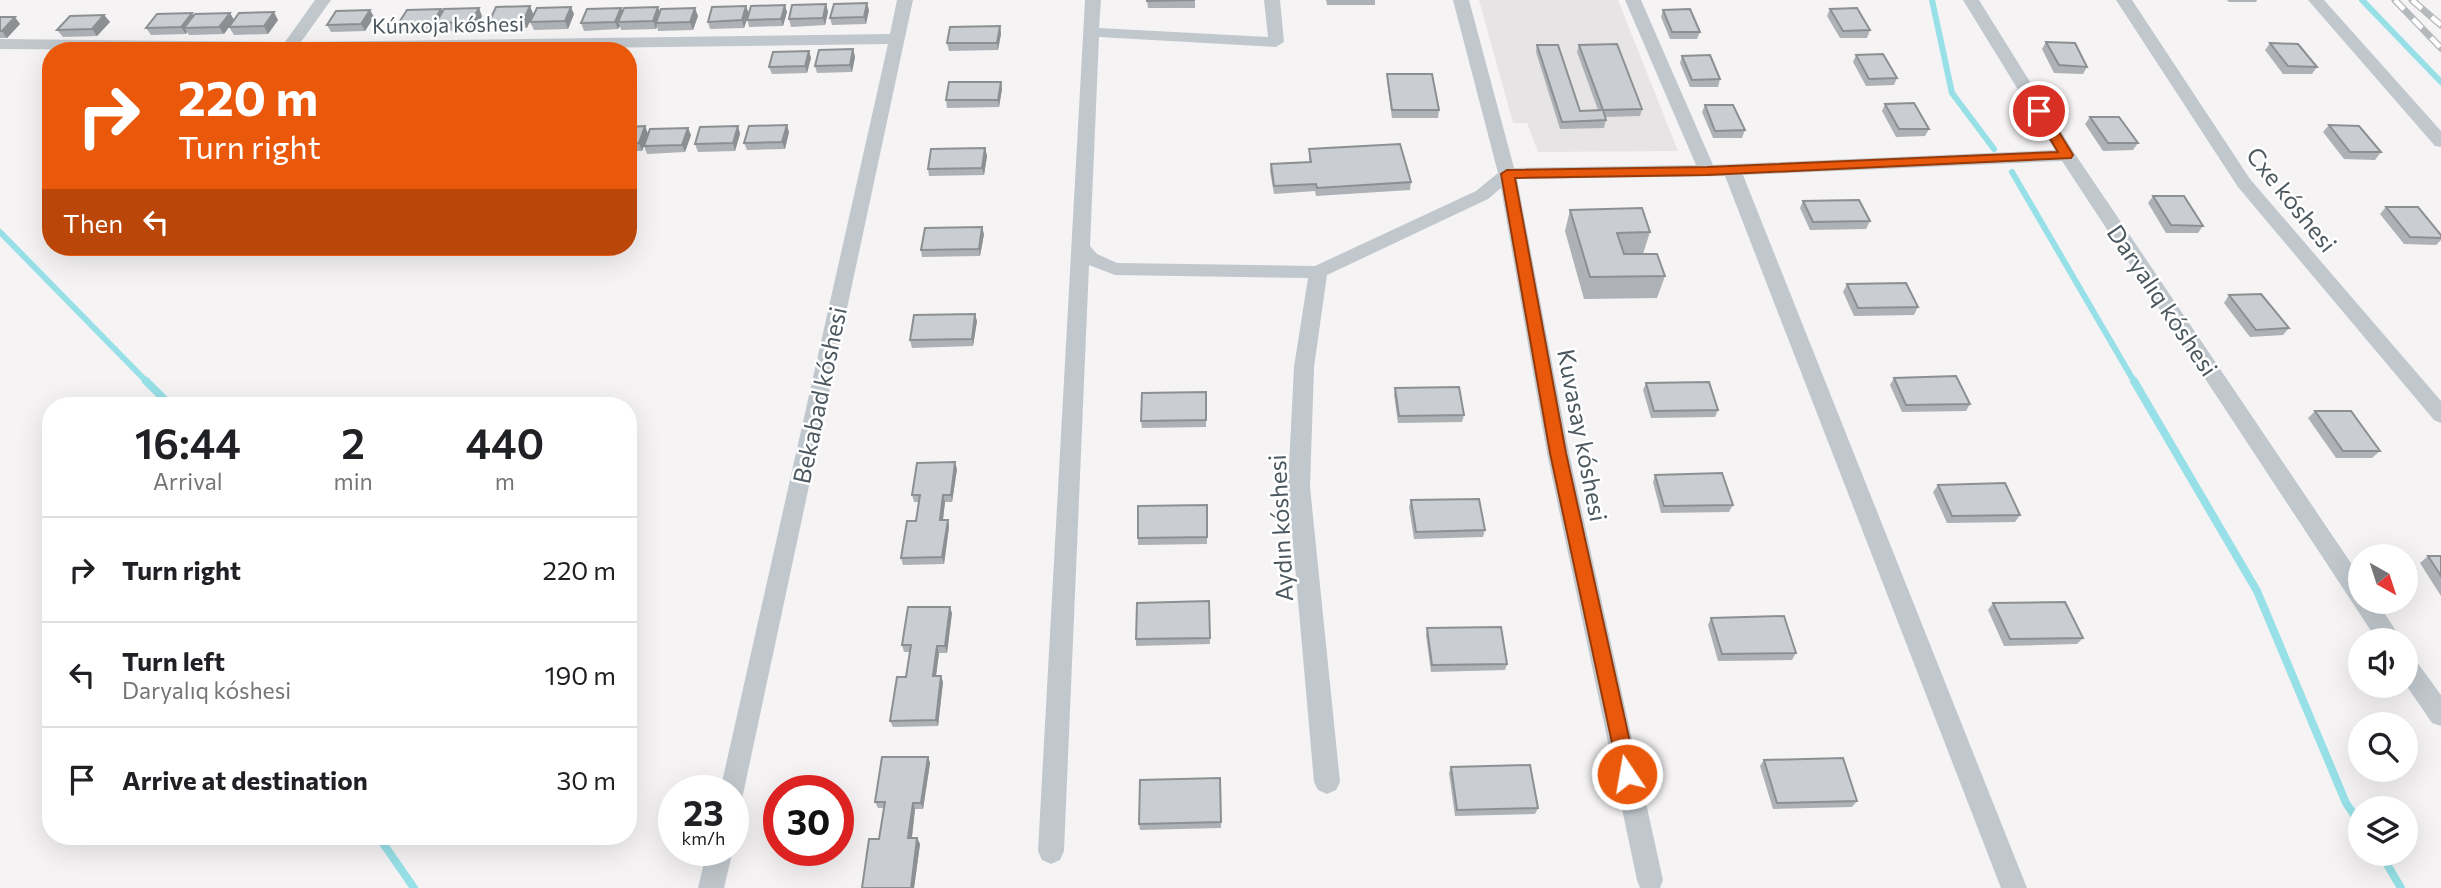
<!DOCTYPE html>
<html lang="en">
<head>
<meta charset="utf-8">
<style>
  :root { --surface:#fff; --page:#f6f6f6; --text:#202124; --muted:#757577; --line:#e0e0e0 }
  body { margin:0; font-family:Commissioner,sans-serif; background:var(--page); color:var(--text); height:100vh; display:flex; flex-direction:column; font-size:26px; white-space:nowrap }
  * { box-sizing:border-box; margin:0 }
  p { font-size:23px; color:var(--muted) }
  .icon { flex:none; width:38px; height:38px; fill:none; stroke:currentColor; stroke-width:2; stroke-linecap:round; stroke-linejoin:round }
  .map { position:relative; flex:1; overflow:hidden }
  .drawer { position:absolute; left:42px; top:397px; width:595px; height:448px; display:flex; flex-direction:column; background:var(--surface); border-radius:28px; box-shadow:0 7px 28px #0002 }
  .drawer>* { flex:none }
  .top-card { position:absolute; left:42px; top:42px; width:595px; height:214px; border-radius:28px; box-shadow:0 7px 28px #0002; background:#ea580c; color:#fff; overflow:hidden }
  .needle { width:46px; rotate:141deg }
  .fabs { position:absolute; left:2348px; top:544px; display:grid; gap:14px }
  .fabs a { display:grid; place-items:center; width:70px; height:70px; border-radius:50%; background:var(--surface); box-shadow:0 7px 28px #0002; font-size:35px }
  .speed { position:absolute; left:658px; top:775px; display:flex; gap:14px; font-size:35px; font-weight:700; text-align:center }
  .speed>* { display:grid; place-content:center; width:91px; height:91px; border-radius:50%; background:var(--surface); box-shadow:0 7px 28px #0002; line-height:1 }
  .speed small { font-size:18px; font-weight:400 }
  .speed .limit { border:10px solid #d22; background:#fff; color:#111 }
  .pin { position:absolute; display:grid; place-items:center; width:60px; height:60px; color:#fff; margin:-30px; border:4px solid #fff; border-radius:50%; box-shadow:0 2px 7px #0007 }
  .me { position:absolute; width:77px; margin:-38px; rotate:348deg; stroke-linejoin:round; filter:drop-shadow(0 0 5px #0008) }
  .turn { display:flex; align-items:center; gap:24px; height:147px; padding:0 21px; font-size:32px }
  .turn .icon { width:91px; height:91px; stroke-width:2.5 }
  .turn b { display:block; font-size:49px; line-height:60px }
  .then { display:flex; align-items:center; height:66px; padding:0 21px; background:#0003; gap:14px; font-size:26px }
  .eta { display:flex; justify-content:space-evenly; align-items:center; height:119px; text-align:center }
  .eta b { font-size:42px; font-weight:600; line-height:49px }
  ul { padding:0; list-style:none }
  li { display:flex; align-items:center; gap:21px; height:105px; padding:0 21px; border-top:2px solid var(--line) }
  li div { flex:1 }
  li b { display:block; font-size:26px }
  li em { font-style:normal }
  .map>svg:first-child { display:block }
</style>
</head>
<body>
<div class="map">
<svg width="2441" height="888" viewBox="0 0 2441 888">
  <rect width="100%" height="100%" fill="#f5f3f3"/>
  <!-- education -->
  <path fill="#e6e4e4" d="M1479 0H1618L1678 151 1538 152 1527 123H1513Z"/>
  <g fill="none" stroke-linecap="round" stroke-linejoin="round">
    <!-- stream-far1 -->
    <path stroke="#97e0e7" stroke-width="6" d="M1932 0 1952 93 1994 149
      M2362 0 2441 82
      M2012 172 2135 383
      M0 232 148 383"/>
    <!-- stream -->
    <path stroke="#97e0e7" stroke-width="8" d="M146 381 171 406
      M2134 381 2257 591 2346 803 2361 825
      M378 836 414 888
      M2381 854 2401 888"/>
    <!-- minor -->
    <path fill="#c0c8ce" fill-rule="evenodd" d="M315 0H331L301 42 890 34 897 0H913L742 799 733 803V791H720L888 44 366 51 0 49V39L285 42Z
      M1085 0H1101L1099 28 1268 37 1264 0H1280L1284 42 1276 47 1099 37 1090 246 1097 254 1117 263 1315 266 1476 191 1498 173 1453 0H1469L1514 168 1696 165 1625 0H1641L1713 165 2055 150 1963 0H1979L2075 154 2361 578V602H2377L2402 640H2377L2062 161 1743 175 2027 888H2001L1725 176 1517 179 1569 453 1663 880 1660 888H1640L1637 880 1547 453 1501 188 1488 199 1327 275 1314 367 1310 487 1340 782 1336 790 1327 794 1318 790 1314 782 1288 487 1294 367 1308 278 1115 275 1089 265 1064 851 1060 860 1051 864 1042 860 1038 851Z
      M2116 0H2132L2250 179 2441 401V423L2434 420 2238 187Z
      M2308 0H2324L2441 131V147L2435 146Z
      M2406 655 2414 658 2441 695V726L2432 723 2406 685Z
      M707 850H733L724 888H698Z"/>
    <!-- rail casing -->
    <g stroke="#b5b9bc" stroke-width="7">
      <path id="rail" d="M2395 0 2441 48
        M2412 0 2441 25"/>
    </g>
    <!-- rail -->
    <use href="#rail" stroke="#fff" stroke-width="4.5" stroke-dasharray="13" stroke-linecap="butt"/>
  </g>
  <!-- wall -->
  <path fill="#aeb1b5" d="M1147 0H1195V8H1148Z
    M1326 0H1375V5H1327Z
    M2227 0H2257L2256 2H2229Z
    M826 4 828 12 825 25 791 27 789 19Z
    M530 6 533 14 527 28 492 29 489 22Z
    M746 6 749 14 787 12 783 26 749 27 747 18 744 28 710 29 708 22Z
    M621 8 623 12H660L698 16 693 30 658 31 657 26 656 29 621 30 620 26 618 29 584 31 581 23Z
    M1830 9 1870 30 1867 38H1840L1827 16Z
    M370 10 374 17 365 31 331 32 327 25Z
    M869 10 866 24 832 25 830 18Z
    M1663 10 1700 32 1697 39H1670L1661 17Z
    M443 12 482 16 475 30 440 31 438 27 437 30 402 31 398 24Z
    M192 13 193 16 230 13 234 20 224 34 189 35 187 32 186 34 151 35 146 28Z
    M574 14 568 29 534 30 530 22Z
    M104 15 110 22 97 36 63 37 57 30Z
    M0 17 20 24 7 38H0Z
    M278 20 268 34 234 35 229 27Z
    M1000 26 1001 34 998 50 949 51 947 43Z
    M2046 42 2087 67 2083 74 2054 73 2042 49Z
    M2270 43 2317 67 2312 74H2283L2265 50Z
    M1537 45 1580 111 1598 110 1577 52 1579 45 1642 109 1640 116 1605 117 1606 120 1604 128 1560 129 1536 52Z
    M853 49 855 57 852 72 817 73 815 66Z
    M809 51 811 58 807 73 772 74 769 67Z
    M1856 55 1897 78 1894 85 1866 86 1853 62Z
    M1682 56 1720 79 1718 87H1690L1680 63Z
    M1387 74 1439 110 1438 118H1392L1387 81Z
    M1001 82 1002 89 999 107 947 108 946 100Z
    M1885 104 1929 129 1925 136 1896 137 1882 111Z
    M1705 105 1745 130 1742 138H1713L1702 112Z
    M2090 117 2138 143 2133 150 2103 151 2085 124Z
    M2329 125 2381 152 2375 160 2344 159 2323 132Z
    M645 126 648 134 642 151H628V127Z
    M738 126 740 134 735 151 698 152 695 144Z
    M789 132 785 149 747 150 744 143Z
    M691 135 685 152 647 154 644 146Z
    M985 148 987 156 984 175 929 176 928 169Z
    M1309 149 1411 182 1410 190 1316 196 1315 191 1274 194 1270 171 1271 164 1309 162Z
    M2153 196 2203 226 2198 233H2166L2148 203Z
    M1803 201 1870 221 1866 229 1810 230 1800 208Z
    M2386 207 2441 235V240L2436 245 2404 244 2380 214Z
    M1570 210 1650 232 1643 254 1665 276 1657 298 1584 299 1565 231Z
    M984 234 980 256 922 257 921 250Z
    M1847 284 1918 307 1914 315 1854 316 1843 292Z
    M2229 295 2289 328 2283 335 2250 337 2224 303Z
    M977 321 973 346 912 348 910 340Z
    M1894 378 1970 404 1966 411 1902 412 1890 385Z
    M1646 383 1718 410 1715 417 1651 418 1643 390Z
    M1395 388 1464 415 1462 422 1398 423 1394 395Z
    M1206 392V427L1142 428 1141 421Z
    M2315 411 2380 451 2372 458H2336L2308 418Z
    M957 469 952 502H945L943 520H948L949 527 944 564 903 565 901 558 916 521 918 502H914L912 495Z
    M1655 475 1733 505 1729 512 1661 513 1653 482Z
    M1938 485 2020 515 2015 522 1947 523 1933 492Z
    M1411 500 1485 530 1483 537 1414 539 1409 507Z
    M1207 505V544L1138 545V538Z
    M2428 556H2441V596L2420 563Z
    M1209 601 1210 644 1136 646V639Z
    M1993 603 2083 638 2077 644 2004 646 1988 610Z
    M952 613 947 653H939L936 676 943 682 938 726 893 727 890 721 906 677 910 652H904L902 645Z
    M1711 618 1796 653 1792 660 1718 661 1708 625Z
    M1427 628 1507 664 1505 670 1431 672 1426 635Z
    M928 757 930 763 923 809H915L912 838H917L920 844 914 888H862L879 839 884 808H878L875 802Z
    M1764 760 1857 801 1852 807 1773 809 1760 766Z
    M1451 767 1538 808 1535 814 1455 816 1449 773Z
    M1220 778 1221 828 1140 830 1139 824Z"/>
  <!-- shaded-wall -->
  <path fill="#8d9093" d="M867 3 869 10 866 24 864 17Z
    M826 4 828 12 825 25 823 18Z
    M785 5 787 12 783 26 781 19Z
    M530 6 533 14 527 28 523 21Z
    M746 6 749 14 744 28 742 20Z
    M571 7 574 14 568 29 565 21Z
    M658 7 661 15 656 23 657 26 656 29 653 21Z
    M479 8 482 16 475 30 471 22Z
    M621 8 624 15 618 22 620 26 618 29 615 22Z
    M695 8 698 16 693 30 690 22Z
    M441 9 445 16 436 23 438 27 437 30 433 23Z
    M370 10 374 17 365 31 361 24Z
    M274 12 278 20 268 34 264 26Z
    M192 13 196 20 184 28 187 32 186 34 181 27Z
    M230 13 234 20 224 34 219 27Z
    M104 15 110 22 97 36 92 29Z
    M15 17 20 24 7 38 2 31Z
    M1000 26 1001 34 998 50 997 43Z
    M853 49 855 57 852 72 850 65Z
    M809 51 811 58 807 73 805 66Z
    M1001 82 1002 89 999 107 998 100Z
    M787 125 789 132 785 149 782 142Z
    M645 126 648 134 642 151 639 143Z
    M738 126 740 134 735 151 733 143Z
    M688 128 691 135 685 152 682 145Z
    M985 148 987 156 984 175 982 168Z
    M982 227 984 234 980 256 979 249Z
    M975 314 977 321 973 346 972 339Z
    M955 462 957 469 952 502 951 495Z
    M943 495 945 502 942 527 940 520Z
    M948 520 949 527 944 564 942 557Z
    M950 607 952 613 947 653 945 646Z
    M937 646 939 653 935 683 933 676Z
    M941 676 943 682 938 726 936 720Z
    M928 757 930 763 923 809 921 803Z
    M913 803 915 809 911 844 908 838Z
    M917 838 920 844 914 888H911Z"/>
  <!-- building -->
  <path fill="#caced2" stroke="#8d9093" stroke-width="2" d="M1147 0H1195L1147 1Z
    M867 3 864 17 830 18 834 4Z
    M826 4 823 18 789 19 792 5Z
    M785 5 781 19 747 20 751 6Z
    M530 6 523 21 489 22 496 7Z
    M746 6 742 20 708 22 712 7Z
    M571 7 565 21 530 22 537 8Z
    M658 7 653 21 618 22 624 8Z
    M479 8 471 22 436 23 444 9Z
    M621 8 615 22 581 23 587 9Z
    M695 8 690 22 656 23 661 9Z
    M1857 8 1870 30 1843 31 1830 9Z
    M441 9 433 23 398 24 407 10Z
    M1690 9 1700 32H1672L1663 10Z
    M370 10 361 24 327 25 336 11Z
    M274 12 264 26 229 27 239 13Z
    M192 13 181 27 146 28 157 14Z
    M230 13 219 27 184 28 195 14Z
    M104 15 92 29 57 30 70 16Z
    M0 17H15L2 31H0Z
    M1000 26 997 43H947L950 27Z
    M2046 42 2075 43 2087 67 2059 65Z
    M2270 43 2298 44 2317 67 2288 66Z
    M1617 44 1642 109 1603 110 1606 120 1562 122 1537 45H1558L1580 111 1603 110 1579 45Z
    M853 49 850 65 815 66 819 50Z
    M809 51 805 66 769 67 773 52Z
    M1883 54 1897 78 1869 79 1856 55Z
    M1710 55 1720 79 1692 80 1682 56Z
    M1387 74H1432L1439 110H1392Z
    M949 82H1001L998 100H946Z
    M1914 103 1929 129H1899L1885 104Z
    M1705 105H1733L1745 130 1715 131Z
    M2090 117H2119L2138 143H2108Z
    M787 125 782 142 744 143 749 126Z
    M2329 125 2359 126 2381 152H2350Z
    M645 126 639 143 628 144V127Z
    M738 126 733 143 695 144 700 127Z
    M688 128 682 145 644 146 650 129Z
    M1400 144 1411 182 1317 188 1316 184 1274 186 1271 164 1311 162 1309 149Z
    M985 148 982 168 928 169 931 149Z
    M2153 196H2184L2203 226 2171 225Z
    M1859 200 1870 221 1813 222 1803 201Z
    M2386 207H2418L2441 235V238L2410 237Z
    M1642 208 1650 232 1617 233 1624 254H1657L1665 276 1590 277 1570 210Z
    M982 227 979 249 921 250 925 228Z
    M1906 283 1918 307 1858 308 1847 284Z
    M2261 294 2289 328 2256 330 2229 295Z
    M975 314 972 339 910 340 914 315Z
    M1956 376 1970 404 1906 405 1894 378Z
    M1709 382 1718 410 1654 411 1646 383Z
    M1459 387 1464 415 1399 416 1395 388Z
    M1206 392V420L1141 421 1142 393Z
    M2315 411H2351L2380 451H2343Z
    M955 462 951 495H943L940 520H948L942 557 901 558 907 521H916L920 495H912L917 463Z
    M1722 473 1733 505 1664 506 1655 475Z
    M2005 483 2020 515 1952 516 1938 485Z
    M1479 499 1485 530 1416 532 1411 500Z
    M1207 505V537L1138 538V506Z
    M2428 556H2441V576Z
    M1209 601 1210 638 1136 639 1137 603Z
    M2065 602 2083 638 2010 639 1993 603Z
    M908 607H950L945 646H937L933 676H941L936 720 890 721 897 677H906L911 645H902Z
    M1784 616 1796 653 1722 654 1711 618Z
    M1501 627 1507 664 1432 665 1427 628Z
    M882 757H928L921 803H913L908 838H917L911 888H862L869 839H879L885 802H875Z
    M1843 758 1857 801 1777 803 1764 760Z
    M1530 765 1538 808 1457 810 1451 767Z
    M1220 778 1221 822 1139 824 1140 780Z"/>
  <!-- route -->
  <path fill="#ea580c" stroke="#983908" stroke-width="2" d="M2039 107 2046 111 2073 155 2071 158 1707 175 1515 178 1566 453 1637 774 1634 780 1627 782 1620 780 1550 453 1501 174 1507 170 1707 167 2058 152 2033 111Z"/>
  <g text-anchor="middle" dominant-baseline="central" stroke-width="5" stroke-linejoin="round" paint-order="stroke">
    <!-- far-street labels -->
    <g font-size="21" fill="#4c585f" stroke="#fff">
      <text transform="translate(448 24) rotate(-1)">Kúnxoja kóshesi</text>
    </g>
    <!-- street labels -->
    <g font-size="24" fill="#4c585f" stroke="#fff">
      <text transform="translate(2292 199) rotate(51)">Cxe kóshesi</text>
      <text transform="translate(2163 300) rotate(56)">Daryalıq kóshesi</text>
      <text transform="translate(819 395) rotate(-78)">Bekabad kóshesi</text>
      <text transform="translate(1583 435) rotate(79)">Kuvasay kóshesi</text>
      <text transform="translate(1280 528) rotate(-93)">Aydın kóshesi</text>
    </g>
  </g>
</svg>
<div class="fabs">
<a><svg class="needle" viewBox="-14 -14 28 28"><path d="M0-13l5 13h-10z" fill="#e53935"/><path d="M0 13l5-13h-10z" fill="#757577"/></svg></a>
<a><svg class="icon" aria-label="sound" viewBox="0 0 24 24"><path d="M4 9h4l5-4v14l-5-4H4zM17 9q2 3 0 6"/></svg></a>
<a><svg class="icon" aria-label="search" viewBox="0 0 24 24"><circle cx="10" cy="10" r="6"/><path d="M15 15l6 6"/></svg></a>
<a><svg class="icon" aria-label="layers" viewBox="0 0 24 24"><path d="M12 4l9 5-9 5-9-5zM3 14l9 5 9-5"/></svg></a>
</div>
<div class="speed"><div>23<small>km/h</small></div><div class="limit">30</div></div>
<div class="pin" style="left:2039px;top:111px;background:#d93025"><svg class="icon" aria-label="arrive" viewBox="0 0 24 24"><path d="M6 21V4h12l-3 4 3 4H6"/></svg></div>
<svg class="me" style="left:1627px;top:774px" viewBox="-20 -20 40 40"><circle r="17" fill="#ea580c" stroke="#fff" stroke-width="3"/><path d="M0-11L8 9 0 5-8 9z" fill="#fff"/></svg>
<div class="top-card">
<div class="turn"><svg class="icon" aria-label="right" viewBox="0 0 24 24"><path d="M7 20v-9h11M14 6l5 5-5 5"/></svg><div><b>220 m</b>Turn right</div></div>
<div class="then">Then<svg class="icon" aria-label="left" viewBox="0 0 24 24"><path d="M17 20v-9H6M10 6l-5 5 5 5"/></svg></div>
</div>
<section class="drawer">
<div class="eta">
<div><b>16:44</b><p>Arrival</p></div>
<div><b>2</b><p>min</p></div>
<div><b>440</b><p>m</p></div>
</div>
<ul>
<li><svg class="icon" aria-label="right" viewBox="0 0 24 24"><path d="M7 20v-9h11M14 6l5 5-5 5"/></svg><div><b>Turn right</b></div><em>220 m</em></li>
<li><svg class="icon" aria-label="left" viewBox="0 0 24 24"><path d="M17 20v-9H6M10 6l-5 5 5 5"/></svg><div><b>Turn left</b><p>Daryalıq kóshesi</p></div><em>190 m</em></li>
<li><svg class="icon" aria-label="arrive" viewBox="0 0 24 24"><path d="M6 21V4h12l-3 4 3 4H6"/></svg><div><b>Arrive at destination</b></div><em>30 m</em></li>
</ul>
</section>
</div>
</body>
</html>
